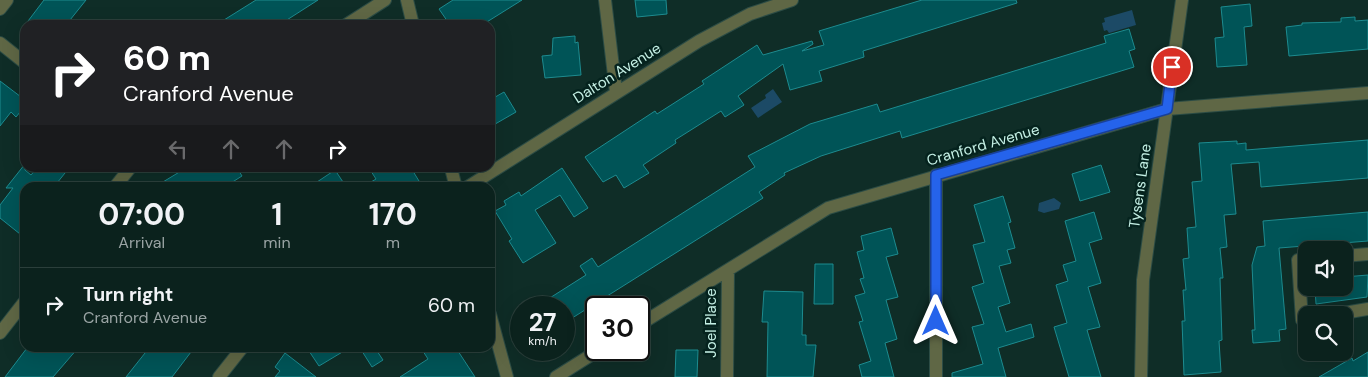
<!DOCTYPE html>
<html lang="en">
<head>
<meta charset="utf-8">
<style>
  :root { --surface:#0b221d; --page:#192f2a; --text:#f1f3f6; --muted:#9aa4a4; --line:#2b3f3b }
  body { margin:0; font-family:"DM Sans",sans-serif; background:var(--page); color:var(--text); height:100vh; display:flex; flex-direction:column; font-size:19px; white-space:nowrap }
  * { box-sizing:border-box; margin:0 }
  p { font-size:16px; color:var(--muted) }
  .icon { flex:none; width:28px; height:28px; fill:none; stroke:currentColor; stroke-width:2; stroke-linecap:round; stroke-linejoin:round }
  .map { position:relative; flex:1; overflow:hidden }
  .sheet { position:absolute; left:20px; top:182px; width:475px; height:170px; display:flex; flex-direction:column; background:var(--surface); border-radius:15px; box-shadow:0 5px 20px #0002,0 0 0 1px var(--line) }
  .sheet>* { flex:none }
  .top-card { position:absolute; left:20px; top:20px; width:475px; height:152px; border-radius:15px; box-shadow:0 5px 20px #0002,0 0 0 1px var(--line); background:#202124; color:#fff; overflow:hidden }
  .controls { position:absolute; left:1298px; top:241px; display:grid; gap:10px }
  .controls a { display:grid; place-items:center; width:55px; height:55px; border-radius:10px; background:var(--surface); box-shadow:0 5px 20px #0002,0 0 0 1px var(--line); font-size:25px }
  .speed { position:absolute; left:510px; top:296px; display:flex; gap:10px; font-size:25px; font-weight:700; text-align:center }
  .speed>* { display:grid; place-content:center; width:65px; height:65px; border-radius:50%; background:var(--surface); box-shadow:0 5px 20px #0002,0 0 0 1px var(--line); line-height:1 }
  .speed small { font-size:12px; font-weight:400 }
  .speed .limit { border:2px solid #111; border-radius:8px; background:#fff; color:#111 }
  .pin { position:absolute; display:grid; place-items:center; width:42px; height:42px; color:#fff; margin:-21px; border:2px solid #fff; border-radius:50%; box-shadow:0 1px 5px #0007 }
  .me { position:absolute; width:55px; margin:-28px; rotate:0deg; stroke-linejoin:round; filter:drop-shadow(0 0 4px #0008) }
  .turn { display:flex; align-items:center; gap:18px; height:105px; padding:0 20px; font-size:22px }
  .turn .icon { width:65px; height:65px; stroke-width:2.5 }
  .turn b { display:block; font-size:35px; line-height:42px }
  .lanes { display:flex; align-items:center; height:48px; padding:0 20px; background:#0003; justify-content:center; gap:25px; direction:ltr }
  .lanes .off { opacity:.35 }
  .eta { display:flex; justify-content:space-evenly; align-items:center; height:85px; text-align:center }
  .eta b { font-size:30px; font-weight:700; line-height:35px }
  ul { padding:0; list-style:none }
  li { display:flex; align-items:center; gap:15px; height:75px; padding:0 20px; border-top:1px solid var(--line) }
  li div { flex:1 }
  li b { display:block; font-size:19px }
  li em { font-style:normal }
  .map>svg:first-child { display:block }
</style>
</head>
<body>
<div class="map">
<svg width="1368" height="377" viewBox="0 0 1368 377">
  <rect width="100%" height="100%" fill="#0f2d27"/>
  <!-- water -->
  <path fill="#1c4a66" d="M1132 10 1136 25 1109 33 1107 30 1104 31 1102 23 1105 22 1104 18Z
    M773 89 782 102 758 118 751 108 766 98 765 95Z
    M1054 198 1061 203 1059 209 1044 213 1038 211 1039 203Z"/>
  <!-- building -->
  <path fill="#005457" stroke="#1d8b8f" d="M44 0H86L66 25H25Z
    M256 0H318L279 25H216Z
    M453 0H522L482 25H450L439 9Z
    M635 0H666L667 14 637 17Z
    M922 0H1016L1017 3 863 51 864 57 819 71 822 81 790 90 783 64 738 96 744 105 725 117 721 111 675 140 676 143 643 165 649 173 624 188 616 175 603 182 585 157 655 111 657 114 704 84 702 81 757 45 763 55 812 41 813 44 802 51 824 45 819 31Z
    M1250 4 1252 26 1244 27 1247 65 1217 67 1215 38 1224 37 1221 7Z
    M1355 17V21L1368 20V49L1289 56 1286 27 1302 25V23L1341 22V18Z
    M1129 29 1135 49 1129 51 1134 67 902 138 900 131 821 156 784 173 785 175 759 192 763 198 569 320 564 308H534L586 275 580 266 592 258 598 267 755 167 748 156 810 124 877 104 880 112 1106 43 1104 36Z
    M575 36V43L578 42 581 75 545 78 542 56 552 55 553 38Z
    M0 81 25 100V106L16 117 11 112 0 126Z
    M504 92 516 112 490 127V100Z
    M1368 140V178L1261 187 1259 162 1231 164 1236 214 1224 215 1227 247 1220 248 1223 278H1220L1222 340 1219 341 1221 372 1184 375 1182 321H1185L1183 290H1186L1183 259 1189 258 1187 228 1196 227 1192 182 1202 181 1199 143 1237 141V144L1246 143V150Z
    M25 164V170L31 175 37 168H69L53 188H25V238L0 218V205L13 188H6Z
    M1101 165 1110 192 1080 201 1072 174Z
    M186 168H237L242 176 223 188H153Z
    M369 168H411L419 181 409 188H361L376 179Z
    M562 168 588 208 574 217 560 195 535 210 556 243 523 263 509 241 512 239 495 211 506 205 504 201 519 192 521 196Z
    M335 170 347 188H308Z
    M1003 196 1011 222 1008 223 1015 248 1007 250 1011 263 999 266 1010 303 998 307 1006 332 1031 324 1034 337 998 348 1006 377H952V373L983 364 972 327 984 324 972 287 984 283 973 245 985 242 974 205Z
    M1094 212 1102 239 1089 243 1101 283 1088 287 1100 327 1087 330 1101 377H1069L1054 327 1067 323 1056 285 1068 281 1063 265 1076 261 1065 221Z
    M1368 212V241L1279 248 1286 329 1279 330 1280 341 1253 343 1252 330H1255L1252 265 1257 247 1265 246 1263 221Z
    M891 228 898 254 886 257 898 297 886 300 897 339 885 343 894 377H862L859 365 871 361 859 322 863 321 855 296 865 293 860 279 864 278 857 252 864 250 861 236Z
    M815 264H833V304H814Z
    M1368 275 1367 297 1316 304 1315 288H1344V277Z
    M764 291 803 292 802 335H806V345H816L813 377H767L768 322H762Z
    M27 348H78L53 377H5Z
    M149 348H194L172 377H126Z
    M307 348H349L319 366Z
    M360 348H375L383 360 372 367Z
    M421 348H456L475 377H400L428 359Z
    M676 350H698L697 377H675Z
    M1368 352V377H1319L1352 358 1353 361Z
    M285 353 316 377H275L280 371 275 367Z"/>
  <g fill="none" stroke-linecap="round" stroke-linejoin="round">
    <!-- minor casing -->
    <g stroke="#2c4c45" stroke-width="14">
      <path id="minor" d="M407 0 413 25
        M605 0 616 92
        M0 9 7 0
        M346 25 385 0
        M0 43 25 63
        M451 168 456 188
        M114 188 130 168
        M466 188 699 41 750 14 792 0
        M1344 256 1368 254
        M1306 259 1298 260 1302 320 1306 319
        M490 314 507 377
        M1332 315 1368 309
        M639 325 828 208 1167 109 1368 93
        M0 333 25 301
        M219 377 242 348
        M556 377 599 350
        M727 377 728 270
        M936 377V175
        M1141 377 1143 280 1182 0"/>
    </g>
    <!-- minor -->
    <use href="#minor" stroke="#5f6745" stroke-width="12"/>
  </g>
  <g fill="none" stroke-linecap="round" stroke-linejoin="round">
    <!-- route casing -->
    <g stroke="#184099" stroke-width="12">
      <path id="route" d="M936 321V175L1167 109 1172 67"/>
    </g>
    <!-- route -->
    <use href="#route" stroke="#2563eb" stroke-width="9"/>
  </g>
  <g text-anchor="middle" dominant-baseline="central" stroke-width="5" stroke-linejoin="round" paint-order="stroke">
    <!-- street labels -->
    <g font-size="15" fill="#c5f0e5" stroke="#05231e">
      <text transform="translate(617 73) rotate(-32)">Dalton Avenue</text>
      <text transform="translate(983 145) rotate(-16)">Cranford Avenue</text>
      <text transform="translate(1140 186) rotate(-82)">Tysens Lane</text>
      <text transform="translate(711 323) rotate(-90)">Joel Place</text>
    </g>
  </g>
</svg>
<div class="controls">
<a><svg class="icon" aria-label="sound" viewBox="0 0 24 24"><path d="M4 9h4l5-4v14l-5-4H4zM17 9q2 3 0 6"/></svg></a>
<a><svg class="icon" aria-label="search" viewBox="0 0 24 24"><circle cx="10" cy="10" r="6"/><path d="M15 15l6 6"/></svg></a>
</div>
<div class="speed"><div>27<small>km/h</small></div><div class="limit">30</div></div>
<div class="pin" style="left:1172px;top:67px;background:#d93025"><svg class="icon" aria-label="arrive" viewBox="0 0 24 24"><path d="M6 21V4h12l-3 4 3 4H6"/></svg></div>
<svg class="me" style="left:936px;top:321px" viewBox="-20 -20 40 40"><path d="M0-17L14 15 0 8-14 15z" fill="#2563eb" stroke="#fff" stroke-width="4"/></svg>
<div class="top-card">
<div class="turn"><svg class="icon" aria-label="right" viewBox="0 0 24 24"><path d="M7 20v-9h11M14 6l5 5-5 5"/></svg><div><b>60 m</b>Cranford Avenue</div></div>
<div class="lanes"><svg class="icon off" aria-label="left" viewBox="0 0 24 24"><path d="M17 20v-9H6M10 6l-5 5 5 5"/></svg><svg class="icon off" aria-label="ahead" viewBox="0 0 24 24"><path d="M12 20V5M6 11l6-6 6 6"/></svg><svg class="icon off" aria-label="ahead" viewBox="0 0 24 24"><path d="M12 20V5M6 11l6-6 6 6"/></svg><svg class="icon" aria-label="right" viewBox="0 0 24 24"><path d="M7 20v-9h11M14 6l5 5-5 5"/></svg></div>
</div>
<section class="sheet">
<div class="eta">
<div><b>07:00</b><p>Arrival</p></div>
<div><b>1</b><p>min</p></div>
<div><b>170</b><p>m</p></div>
</div>
<ul>
<li><svg class="icon" aria-label="right" viewBox="0 0 24 24"><path d="M7 20v-9h11M14 6l5 5-5 5"/></svg><div><b>Turn right</b><p>Cranford Avenue</p></div><em>60 m</em></li>
</ul>
</section>
</div>
</body>
</html>
